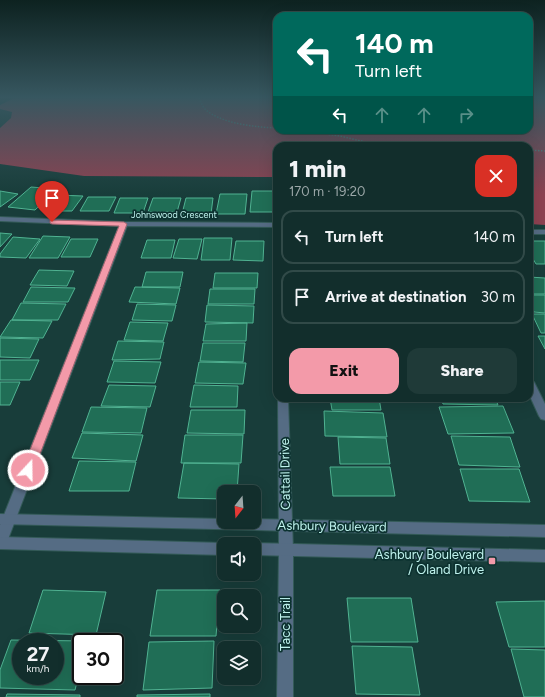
<!DOCTYPE html>
<html lang="en">
<head>
<meta charset="utf-8">
<style>
  :root { --surface:#122e2c; --page:#1f3a38; --text:#f1f3f6; --muted:#9ca8a9; --line:#314a48; --accent:#f39aa9 }
  body { margin:0; font-family:Figtree,sans-serif; background:var(--page); color:var(--text); height:100vh; display:flex; flex-direction:column; font-size:15px; white-space:nowrap }
  * { box-sizing:border-box; margin:0 }
  p { font-size:13px; color:var(--muted) }
  .icon { flex:none; width:22px; height:22px; fill:none; stroke:currentColor; stroke-width:2; stroke-linecap:round; stroke-linejoin:round }
  .map { position:relative; flex:1; overflow:hidden }
  .sheet { position:absolute; left:273px; top:142px; width:260px; height:260px; display:flex; flex-direction:column; background:var(--surface); border-radius:12px; box-shadow:0 4px 16px #0002,0 0 0 1px var(--line) }
  .sheet>* { flex:none }
  .banner { position:absolute; left:273px; top:12px; width:260px; height:122px; border-radius:12px; box-shadow:0 4px 16px #0002,0 0 0 1px var(--line); background:#00695c; color:#fff; overflow:hidden }
  .needle { width:26px; rotate:197deg }
  .tools { position:absolute; left:217px; top:485px; display:grid; gap:8px }
  .tools a { display:grid; place-items:center; width:44px; height:44px; border-radius:8px; background:var(--surface); box-shadow:0 4px 16px #0002,0 0 0 1px var(--line); font-size:20px }
  .speed { position:absolute; left:12px; top:633px; display:flex; gap:8px; font-size:20px; font-weight:700; text-align:center }
  .speed>* { display:grid; place-content:center; width:52px; height:52px; border-radius:50%; background:var(--surface); box-shadow:0 4px 16px #0002,0 0 0 1px var(--line); line-height:1 }
  .speed small { font-size:10px; font-weight:400 }
  .speed .limit { border:2px solid #111; border-radius:6px; background:#fff; color:#111 }
  .pin { position:absolute; display:grid; place-items:center; width:34px; height:34px; color:#fff; margin:-41px -17px; border-radius:50% 50% 50% 0; rotate:-45deg; box-shadow:0 0 4px #0007 }
  .pin .icon { rotate:45deg }
  .me { position:absolute; width:44px; margin:-22px; rotate:21deg; stroke-linejoin:round; filter:drop-shadow(0 0 3px #0008) }
  .turn { display:flex; align-items:center; gap:14px; height:84px; padding:0 16px; font-size:18px }
  .turn .icon { width:52px; height:52px; stroke-width:2.5 }
  .turn b { display:block; font-size:28px; line-height:34px }
  .lanes { display:flex; align-items:center; height:38px; padding:0 16px; background:#0003; justify-content:center; gap:20px; direction:ltr }
  .lanes .off { opacity:.35 }
  .round { display:grid; place-items:center; flex:none; width:42px; height:42px; border-radius:12px; background:var(--page) }
  .summary { display:flex; align-items:center; justify-content:space-between; height:68px; padding:0 16px }
  h1 { font-size:24px; font-weight:800; line-height:30px }
  .primary-button { display:flex; gap:8px; margin-top:auto; padding:8px 16px }
  .primary-button a { flex:1; height:46px; border-radius:12px; background:var(--accent); color:#111; font-size:16px; font-weight:800; line-height:46px; text-align:center }
  .primary-button a+a { background:var(--page); color:var(--text) }
  ul { padding:0; list-style:none }
  li { display:flex; align-items:center; gap:12px; height:54px; margin:0 8px 6px; padding:0 8px; border:2px solid var(--line); border-radius:12px }
  li div { flex:1 }
  li b { display:block; font-size:15px }
  li em { font-style:normal }
  .map>svg:first-child { display:block }
</style>
</head>
<body>
<div class="map">
<svg width="545" height="697" viewBox="0 0 545 697">
  <rect width="100%" height="100%" fill="#183d3a"/>
  <!-- green -->
  <path fill="#8d4251" d="M14 98H277V130H529V98H545V225L529 224V146H277V177L84 176 0 164V128L11 118 12 112 0 109V105Z"/>
  <!-- building -->
  <path fill="#206e56" stroke="#50b392" fill-rule="evenodd" d="M31 187 57 189 35 210 8 207Z
    M0 191 18 194 0 207Z
    M252 191H277V212H250Z
    M220 194H247L245 214H216Z
    M56 195 83 196 72 211H44Z
    M88 197H116L109 211H80Z
    M120 198H148L143 213H114Z
    M153 198H181L177 212H148Z
    M186 198H213L211 214H182Z
    M0 233 12 234 0 247Z
    M43 236 70 237 58 258H29Z
    M13 237 40 239 26 258 0 257V254Z
    M204 238H232L230 260H201Z
    M71 239H98L90 257H61Z
    M179 239H202L197 259 173 258Z
    M147 240H175L171 258H141Z
    M236 241H264L263 261 233 260Z
    M529 241H545V264H536L529 252Z
    M39 270 74 271 67 286 30 285Z
    M146 272H183L180 287H142Z
    M215 273H258L257 288H213Z
    M529 277 545 278V294H529Z
    M31 287 75 288 68 302H23Z
    M135 287 180 288 176 304 129 302Z
    M210 289H255L254 304H208Z
    M529 295H545V313L534 312 529 302Z
    M21 303 66 304 58 320H12Z
    M137 304 176 305 172 321 132 320Z
    M207 305 254 306 253 323 205 322Z
    M532 314H545V333H541Z
    M11 320 52 321 43 338 0 337Z
    M130 322 168 323 163 341 124 340Z
    M247 323 246 341H203L206 324Z
    M538 336H545V349Z
    M0 338 39 339 30 358 0 357Z
    M118 341 164 342 160 359 112 360Z
    M203 343H245L243 362 200 361Z
    M0 360H39L30 380H0Z
    M114 361 161 362 155 383 107 382Z
    M199 362 246 363 243 384 195 383Z
    M0 382H20L10 405H0Z
    M109 385 156 386 150 407 101 406Z
    M194 385 238 386 237 407H190Z
    M330 398H379L381 410H332Z
    M441 398H495L498 405 443 404Z
    M503 406 514 433 448 434 439 407Z
    M91 407 147 408 141 433 82 432Z
    M191 410H245L244 434 187 433Z
    M324 411 383 413 387 437 325 436Z
    M82 433 143 435 136 461 72 458Z
    M185 435H243L241 463H181Z
    M451 436 510 437 520 467 459 465Z
    M338 437 386 438 390 464H340Z
    M79 461 136 462 129 491H69Z
    M184 463 239 464 237 492H224V499L178 498Z
    M330 467H390L395 496H333Z
    M460 469H519L530 502 469 501Z
    M43 590 106 592 96 635 29 633Z
    M157 590H220L216 636H150Z
    M347 598H411L418 642H351Z
    M545 601V647H509L496 602Z
    M11 640 87 641 81 642V666L75 690 0 688V670ZM21 642H55V676H21Z
    M214 641 212 688 143 690 149 642Z
    M352 646 412 647 420 695 356 694Z
    M511 649 545 650V697H524Z
    M7 694 80 695V697H6Z
    M210 694V697H137V695Z"/>
  <g fill="none" stroke-linecap="round" stroke-linejoin="round">
    <!-- minor casing -->
    <g stroke="#335a57" stroke-width="2">
      <path id="minor" d="M0 217 124 222 277 223V227L127 226 7 542 5 546 0 548V525L119 226 0 221Z
        M529 230H545V234H529Z
        M529 379 534 382 545 404V420L541 419 539 416 529 394Z
        M278 398H288L293 550V697H277L279 550Z"/>
    </g>
    <!-- tertiary casing -->
    <g stroke="#335a57" stroke-width="2">
      <path id="tertiary" d="M0 514 224 519V522H254V519L545 525V537L0 524Z
        M0 537 224 543 226 544H224V555L0 549Z
        M254 543 545 550V562L254 555V544H252Z"/>
    </g>
    <!-- path -->
    <path stroke="#5b8682" stroke-width="1.5" stroke-dasharray="1.5 1.5" stroke-linecap="butt" d="M199 98C201 102 202 106 205 109 221 124 256 127 277 128
      M296 130 340 136 382 146
      M529 150 545 151"/>
    <!-- minor -->
    <use href="#minor" fill="#556c84" fill-rule="evenodd"/>
    <!-- tertiary -->
    <use href="#tertiary" fill="#556c84" fill-rule="evenodd"/>
  </g>
  <!-- sky -->
  <linearGradient id="sky" x2="0" y2="1"><stop stop-color="#0d2220"/><stop offset="0.5" stop-color="#375760"/><stop offset="1" stop-color="#375760" stop-opacity="0"/></linearGradient>
  <rect width="545" height="195" fill="url(#sky)"/>
  <!-- route -->
  <path fill="#f39aa9" stroke="#9e646e" d="M50 220 124 222 127 224 34 470 32 473 28 474 24 473 22 470 119 226 52 224 50 223Z"/>
  <!-- markers -->
  <rect fill="#f39aa9" stroke="#0c3230" stroke-width="1.5" x="488" y="557" width="8" height="8" rx="2"/>
  <g text-anchor="middle" dominant-baseline="central" stroke-width="3.5" stroke-linejoin="round" paint-order="stroke">
    <!-- far-street labels -->
    <g font-size="9" fill="#bff2ed" stroke="#0c3230">
      <text x="174" y="214">Johnswood Crescent</text>
    </g>
    <!-- near-street labels -->
    <g font-size="13" fill="#bff2ed" stroke="#0c3230">
      <text transform="translate(285 474) rotate(-91)">Cattail Drive</text>
      <text transform="translate(332 526) rotate(1)">Ashbury Boulevard</text>
      <text transform="translate(285 624) rotate(-90)">Tacc Trail</text>
    </g>
    <!-- near-poi labels -->
    <g font-size="13" fill="#bff2ed" stroke="#0c3230" text-anchor="end">
      <text x="484" y="554">Ashbury Boulevard<tspan x="484" dy="15">/ Oland Drive</tspan></text>
    </g>
  </g>
</svg>
<div class="tools">
<a><svg class="needle" viewBox="-14 -14 28 28"><path d="M0-13l5 13h-10z" fill="#e53935"/><path d="M0 13l5-13h-10z" fill="#9ca8a9"/></svg></a>
<a><svg class="icon" aria-label="sound" viewBox="0 0 24 24"><path d="M4 9h4l5-4v14l-5-4H4zM17 9q2 3 0 6"/></svg></a>
<a><svg class="icon" aria-label="search" viewBox="0 0 24 24"><circle cx="10" cy="10" r="6"/><path d="M15 15l6 6"/></svg></a>
<a><svg class="icon" aria-label="layers" viewBox="0 0 24 24"><path d="M12 4l9 5-9 5-9-5zM3 14l9 5 9-5"/></svg></a>
</div>
<div class="speed"><div>27<small>km/h</small></div><div class="limit">30</div></div>
<div class="pin" style="left:52px;top:222px;background:#d93025"><svg class="icon" aria-label="arrive" viewBox="0 0 24 24"><path d="M6 21V4h12l-3 4 3 4H6"/></svg></div>
<svg class="me" style="left:28px;top:470px" viewBox="-20 -20 40 40"><circle r="17" fill="#f39aa9" stroke="#fff" stroke-width="3"/><path d="M0-11L8 9 0 5-8 9z" fill="#fff"/></svg>
<div class="banner">
<div class="turn"><svg class="icon" aria-label="left" viewBox="0 0 24 24"><path d="M17 20v-9H6M10 6l-5 5 5 5"/></svg><div><b>140 m</b>Turn left</div></div>
<div class="lanes"><svg class="icon" aria-label="left" viewBox="0 0 24 24"><path d="M17 20v-9H6M10 6l-5 5 5 5"/></svg><svg class="icon off" aria-label="ahead" viewBox="0 0 24 24"><path d="M12 20V5M6 11l6-6 6 6"/></svg><svg class="icon off" aria-label="ahead" viewBox="0 0 24 24"><path d="M12 20V5M6 11l6-6 6 6"/></svg><svg class="icon off" aria-label="right" viewBox="0 0 24 24"><path d="M7 20v-9h11M14 6l5 5-5 5"/></svg></div>
</div>
<section class="sheet">
<div class="summary"><div><h1>1 min</h1><p>170 m · 19:20</p></div><a class="round" style="background:#d93025;color:#fff"><svg class="icon" aria-label="close" viewBox="0 0 24 24"><path d="M6 6l12 12M18 6L6 18"/></svg></a></div>
<ul>
<li><svg class="icon" aria-label="left" viewBox="0 0 24 24"><path d="M17 20v-9H6M10 6l-5 5 5 5"/></svg><div><b>Turn left</b></div><em>140 m</em></li>
<li><svg class="icon" aria-label="arrive" viewBox="0 0 24 24"><path d="M6 21V4h12l-3 4 3 4H6"/></svg><div><b>Arrive at destination</b></div><em>30 m</em></li>
</ul>
<div class="primary-button"><a>Exit</a><a>Share</a></div>
</section>
</div>
</body>
</html>
